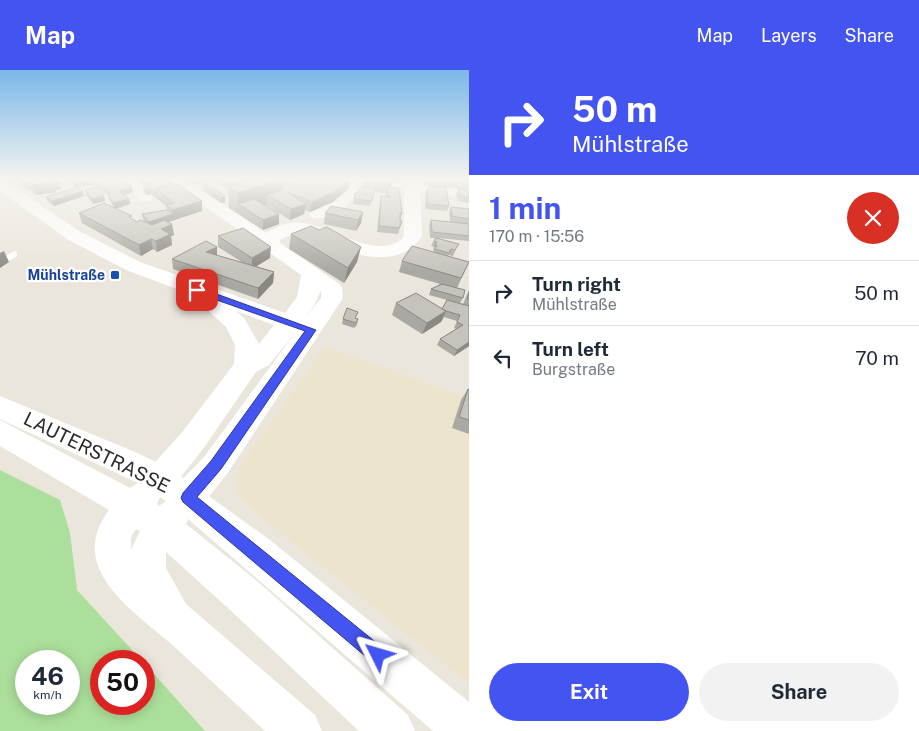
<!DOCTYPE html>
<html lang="en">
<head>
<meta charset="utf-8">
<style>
  :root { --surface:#fff; --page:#f2f2f3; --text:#1f2937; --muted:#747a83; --line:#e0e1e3; --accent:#4454f0 }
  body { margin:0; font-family:"Public Sans",sans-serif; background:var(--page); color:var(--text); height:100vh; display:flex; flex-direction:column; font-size:19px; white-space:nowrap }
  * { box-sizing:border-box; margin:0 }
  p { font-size:16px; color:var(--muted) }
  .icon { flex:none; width:28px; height:28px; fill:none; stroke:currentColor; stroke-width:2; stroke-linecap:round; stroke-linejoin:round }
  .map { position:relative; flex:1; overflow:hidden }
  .drawer { display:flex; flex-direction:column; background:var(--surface); width:450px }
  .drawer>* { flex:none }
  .guide { background:#4454f0; color:#fff; overflow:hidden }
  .speed { position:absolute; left:15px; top:580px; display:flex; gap:10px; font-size:25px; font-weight:700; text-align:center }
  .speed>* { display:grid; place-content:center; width:65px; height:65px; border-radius:50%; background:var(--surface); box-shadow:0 2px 12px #0003; line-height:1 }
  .speed small { font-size:12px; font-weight:400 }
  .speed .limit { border:8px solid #d22; background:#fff; color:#111 }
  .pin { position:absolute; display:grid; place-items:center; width:42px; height:42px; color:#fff; margin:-21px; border-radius:10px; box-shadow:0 2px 8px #0006 }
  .me { position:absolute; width:55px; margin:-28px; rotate:310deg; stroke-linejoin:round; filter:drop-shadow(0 0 4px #0008) }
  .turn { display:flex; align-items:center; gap:18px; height:105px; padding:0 20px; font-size:22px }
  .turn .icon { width:65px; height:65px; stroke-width:2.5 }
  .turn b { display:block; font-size:35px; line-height:42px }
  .round { display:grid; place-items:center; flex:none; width:52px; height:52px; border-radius:26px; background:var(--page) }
  .head { display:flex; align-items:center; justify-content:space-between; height:85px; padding:0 20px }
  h1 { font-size:30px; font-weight:700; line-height:38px; color:var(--accent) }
  .action { display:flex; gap:10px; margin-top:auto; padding:10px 20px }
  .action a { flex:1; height:58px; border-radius:30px; background:var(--accent); color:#fff; font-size:20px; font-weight:700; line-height:58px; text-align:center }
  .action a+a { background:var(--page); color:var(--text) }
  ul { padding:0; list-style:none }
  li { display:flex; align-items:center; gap:15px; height:65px; padding:0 20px; border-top:1px solid var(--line) }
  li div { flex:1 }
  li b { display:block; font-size:19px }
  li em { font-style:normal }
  header { display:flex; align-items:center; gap:30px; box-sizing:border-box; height:70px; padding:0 25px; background:var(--accent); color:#fff }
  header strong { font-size:24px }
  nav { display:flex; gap:28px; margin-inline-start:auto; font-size:18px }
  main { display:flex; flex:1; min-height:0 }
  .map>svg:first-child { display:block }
</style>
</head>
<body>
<header>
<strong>Map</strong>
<nav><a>Map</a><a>Layers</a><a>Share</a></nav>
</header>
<main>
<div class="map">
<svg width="469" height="661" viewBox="0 0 469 661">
  <rect width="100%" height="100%" fill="#ebe6dc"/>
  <!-- education -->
  <path fill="#ece4cc" d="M325 277 469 328V614L257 444 240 427 236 412 242 393Z"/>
  <!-- green -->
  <path fill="#acdf9b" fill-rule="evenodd" d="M0 400 60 430 70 463 77 520 142 591H101V634H144V593L205 661H0ZM26 591H69V634H26Z"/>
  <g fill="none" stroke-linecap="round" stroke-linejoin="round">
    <!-- lane -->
    <path fill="#fff" fill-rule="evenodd" d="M14 181 17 182V186L0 196V189Z"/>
    <!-- street -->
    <path fill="#fff" fill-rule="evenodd" d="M0 109 5 111 79 161 140 192 285 243 297 227 301 205 167 109H185L266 163C277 157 289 151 302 153 329 155 382 194 404 166V119L364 115C355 130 331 152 312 148L309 144 346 118 350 113 344 109H420V112L469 117V127L420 121 422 166C404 195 366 189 338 178 327 173 314 164 302 163 293 163 287 166 280 170V173L338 213 342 217 343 228 227 404 199 439 187 443 175 439 171 428 175 417 205 386 295 263 269 295 256 302 203 379 171 419 160 423 149 419 144 409 149 399 183 361 234 294 235 275 226 257 200 233 198 227 126 200 67 169 0 121ZM321 220V228L304 249 315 234ZM236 241 274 255 259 274 244 248Z
      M117 109C138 109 142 111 153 128L151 131H139L134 123Z"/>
    <!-- secondary -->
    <path fill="#fff" fill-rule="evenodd" d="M0 326 135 382 171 399 270 470 469 632V661H433L188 449 186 454 256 510 408 645 415 661H359L228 538 166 482V498L186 534 315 645 322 661H265C236 634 207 607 178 580 140 545 63 501 109 440L0 376V350L130 418 138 413 0 349ZM160 427 166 431 159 436 157 434ZM136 459 140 461 131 480V467Z"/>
  </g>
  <!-- wall -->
  <path fill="#aaa8a2" d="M19 109H61L59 110 61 119 55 120 56 122 37 125 21 114Z
    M67 109H122L133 122 124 125 130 134 115 138 137 152H145L143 149 142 144 167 140 166 136 151 124 147 125 144 123 143 118 146 117 135 109H164L202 141 168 152 174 165 171 166 172 175 157 182 153 179 141 186 82 153 79 143 114 138 109 129 108 125 97 118 104 126 105 131 93 134 86 125 85 120 97 117 93 115 75 117Z
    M185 109H316L324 112 350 109 348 119 333 132 310 142 305 140 304 144 290 150 266 135H265L279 144V154L263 160 229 138 228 119 214 110 194 115Z
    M364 109H398L397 112 392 111 391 117 402 144 400 151H402L398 164 377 162 380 131 381 126H386V123L374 122 370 136 353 134 355 123H357L362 117Z
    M424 109H469V120L446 117 449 136 447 141 427 139 425 136 426 121 428 116 444 117 424 115Z
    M207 114 225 132 221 133 203 121V116Z
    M458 119 469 120V133L458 131 456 124Z
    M84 126 54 136 48 132 46 127Z
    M451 137 469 139V171L438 168 456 179 453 186 448 185V186L469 192 457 218 463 228 460 233 463 234 469 220V276L454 286 437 275 440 269 456 259 454 258 457 251 444 247 441 252 422 264 392 245 396 233 442 239 447 230 429 225 431 219 440 214 399 202 402 191 433 182 434 181 433 180 434 177 431 176 435 168H430L429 155 431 150 450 152 449 142Z
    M363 142 361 153 356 161 324 154 325 143Z
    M319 160 361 177 357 192 344 213 289 179 291 164Z
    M218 166 270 188 256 196 274 202 273 213 258 229 173 199 172 189 217 177V185L242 192 218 177Z
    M356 248 358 249 357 255 354 258 342 254 343 249Z
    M468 319H469V364L452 358 461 330Z"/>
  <!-- shaded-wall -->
  <path fill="#8b8884" d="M51 109H61L59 110 61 119 55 120 56 122 37 125 33 115Z
    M194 109H214V110L194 115Z
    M283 109 281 130 267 125 266 135 249 140 238 134V123Z
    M350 109 348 119 333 132 310 142 312 132Z
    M92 110 93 115 75 117 74 112Z
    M392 113 389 123 387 118 388 114Z
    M132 117 133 122 120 126 119 121Z
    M151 119V124L147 125V120Z
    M83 121 84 126 54 136 52 131Z
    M104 126 105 131 93 134 92 129Z
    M225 126V132L221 133V128Z
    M129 129 130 134 115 139 113 133Z
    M202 131V141L150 158 149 152 173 144 172 140Z
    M306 134 304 144 290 150 291 139Z
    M363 142 361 153 356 161 358 150Z
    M279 144V154L263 160V150Z
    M172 154 174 165 171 166 172 175 157 182 156 171 161 159Z
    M151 169 153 179 141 186 139 175Z
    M217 177V188L206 182Z
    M271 177 270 188 252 199V188Z
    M361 177 357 192 344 213 348 198Z
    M4 181 9 192 0 198V183Z
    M274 202 273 213 258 229V218Z
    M446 241 441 252 422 264 427 253Z
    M469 272V276L454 286 457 280Z"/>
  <!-- building -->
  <path fill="#c6c3bc" stroke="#8b8884" d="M25 109H58L51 111 53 113 33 115Z
    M71 109H122L132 117 119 121 129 129 113 133 108 124 111 123 92 110 74 112Z
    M141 109H164L173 115 156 119 157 124 151 119 147 120 143 118 151 116Z
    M245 109H283L238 123 228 117 249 111Z
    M283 109H316L324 112 327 109H350L334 122 312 132 287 122 306 134 291 139 267 125 282 120V116L290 112Z
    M364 109H392V113L388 114 363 111Z
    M177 114 202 131 172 140 166 135 174 133 156 119Z
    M207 114 225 126 221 128 203 116Z
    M428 116 446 117 449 136 429 134 427 131Z
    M77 117 83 121 52 131 46 127Z
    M97 117 104 126 92 129 85 120Z
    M361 117 375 118 372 131 354 129 355 123H357Z
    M387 117 399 118 402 144 400 143V151H402L399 158 379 156 381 126 391 127 387 124Z
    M458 119 469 120V127L460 126Z
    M254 129 279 144 263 150 238 134Z
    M104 133 132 146 129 147 137 152 141 150 152 155 164 150 172 154 161 159 170 164 156 171 151 169 139 175 79 143Z
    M331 136 363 142 358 150 325 143Z
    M451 137 469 139V149L452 146Z
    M167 140 173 144 149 152 142 144Z
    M431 150 469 154V166L432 162Z
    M311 156 319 160 327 157 361 177 348 198 291 164Z
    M243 158 271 177 252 188 218 166Z
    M436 168 459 174 455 180 451 179 449 183 435 179 437 175H435L437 172 434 171Z
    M206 171 217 177 206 182 274 202 258 218 172 189Z
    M412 176 469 192 461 208 402 191Z
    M442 214 465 220 463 228 431 219Z
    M469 222V230L467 229Z
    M416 223 446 241 427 253 396 233Z
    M447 230 469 236V272L457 280 440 269 463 255 457 252 460 245 446 241 442 239Z
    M347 238 358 242 355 248 358 249 356 253 343 249Z
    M468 319H469V350L459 347Z"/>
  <!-- sky -->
  <linearGradient id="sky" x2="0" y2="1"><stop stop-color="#79b8e8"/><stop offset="0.54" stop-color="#f6f4ef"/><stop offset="1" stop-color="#f6f4ef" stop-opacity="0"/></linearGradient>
  <rect width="469" height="202" fill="url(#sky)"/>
  <!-- route -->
  <path fill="#4454f0" stroke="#2c379c" d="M194 218H200L316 260 221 399 197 427 384 579 386 585 384 591 378 593 371 591 183 432 181 428 183 423 211 391 305 261 194 222Z"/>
  <!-- markers -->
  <rect fill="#1a4fb4" stroke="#fff" stroke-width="2" x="110" y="200" width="10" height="10" rx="2.5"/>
  <g text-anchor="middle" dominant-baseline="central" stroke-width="4.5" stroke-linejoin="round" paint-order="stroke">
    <!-- far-transit labels -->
    <g font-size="14" font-weight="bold" fill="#164399" stroke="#fff" text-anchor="end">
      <text x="105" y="205">Mühlstraße</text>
    </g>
    <!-- near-street labels -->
    <g font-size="19" fill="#2a2a2a" stroke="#fff">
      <text transform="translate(97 382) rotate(26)">LAUTERSTRASSE</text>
    </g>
  </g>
</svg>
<div class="speed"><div>46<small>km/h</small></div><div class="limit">50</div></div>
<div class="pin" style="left:197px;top:220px;background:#d93025"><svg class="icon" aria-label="arrive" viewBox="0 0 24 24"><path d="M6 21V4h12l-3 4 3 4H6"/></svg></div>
<svg class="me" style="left:378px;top:585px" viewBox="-20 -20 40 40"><path d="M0-17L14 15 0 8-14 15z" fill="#4454f0" stroke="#fff" stroke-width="4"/></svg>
</div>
<section class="drawer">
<div class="guide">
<div class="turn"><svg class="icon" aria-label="right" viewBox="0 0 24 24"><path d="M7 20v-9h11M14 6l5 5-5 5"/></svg><div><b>50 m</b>Mühlstraße</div></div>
</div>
<div class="head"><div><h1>1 min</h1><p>170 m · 15:56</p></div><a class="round" style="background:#d93025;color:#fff"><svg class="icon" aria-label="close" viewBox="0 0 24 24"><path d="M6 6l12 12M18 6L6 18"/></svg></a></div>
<ul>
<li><svg class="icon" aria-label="right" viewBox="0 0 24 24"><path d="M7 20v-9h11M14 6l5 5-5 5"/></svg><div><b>Turn right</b><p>Mühlstraße</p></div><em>50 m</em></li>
<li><svg class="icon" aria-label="left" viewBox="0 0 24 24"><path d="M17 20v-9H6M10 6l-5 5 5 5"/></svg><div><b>Turn left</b><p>Burgstraße</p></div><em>70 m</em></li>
</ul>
<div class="action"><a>Exit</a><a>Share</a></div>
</section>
</main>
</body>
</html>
